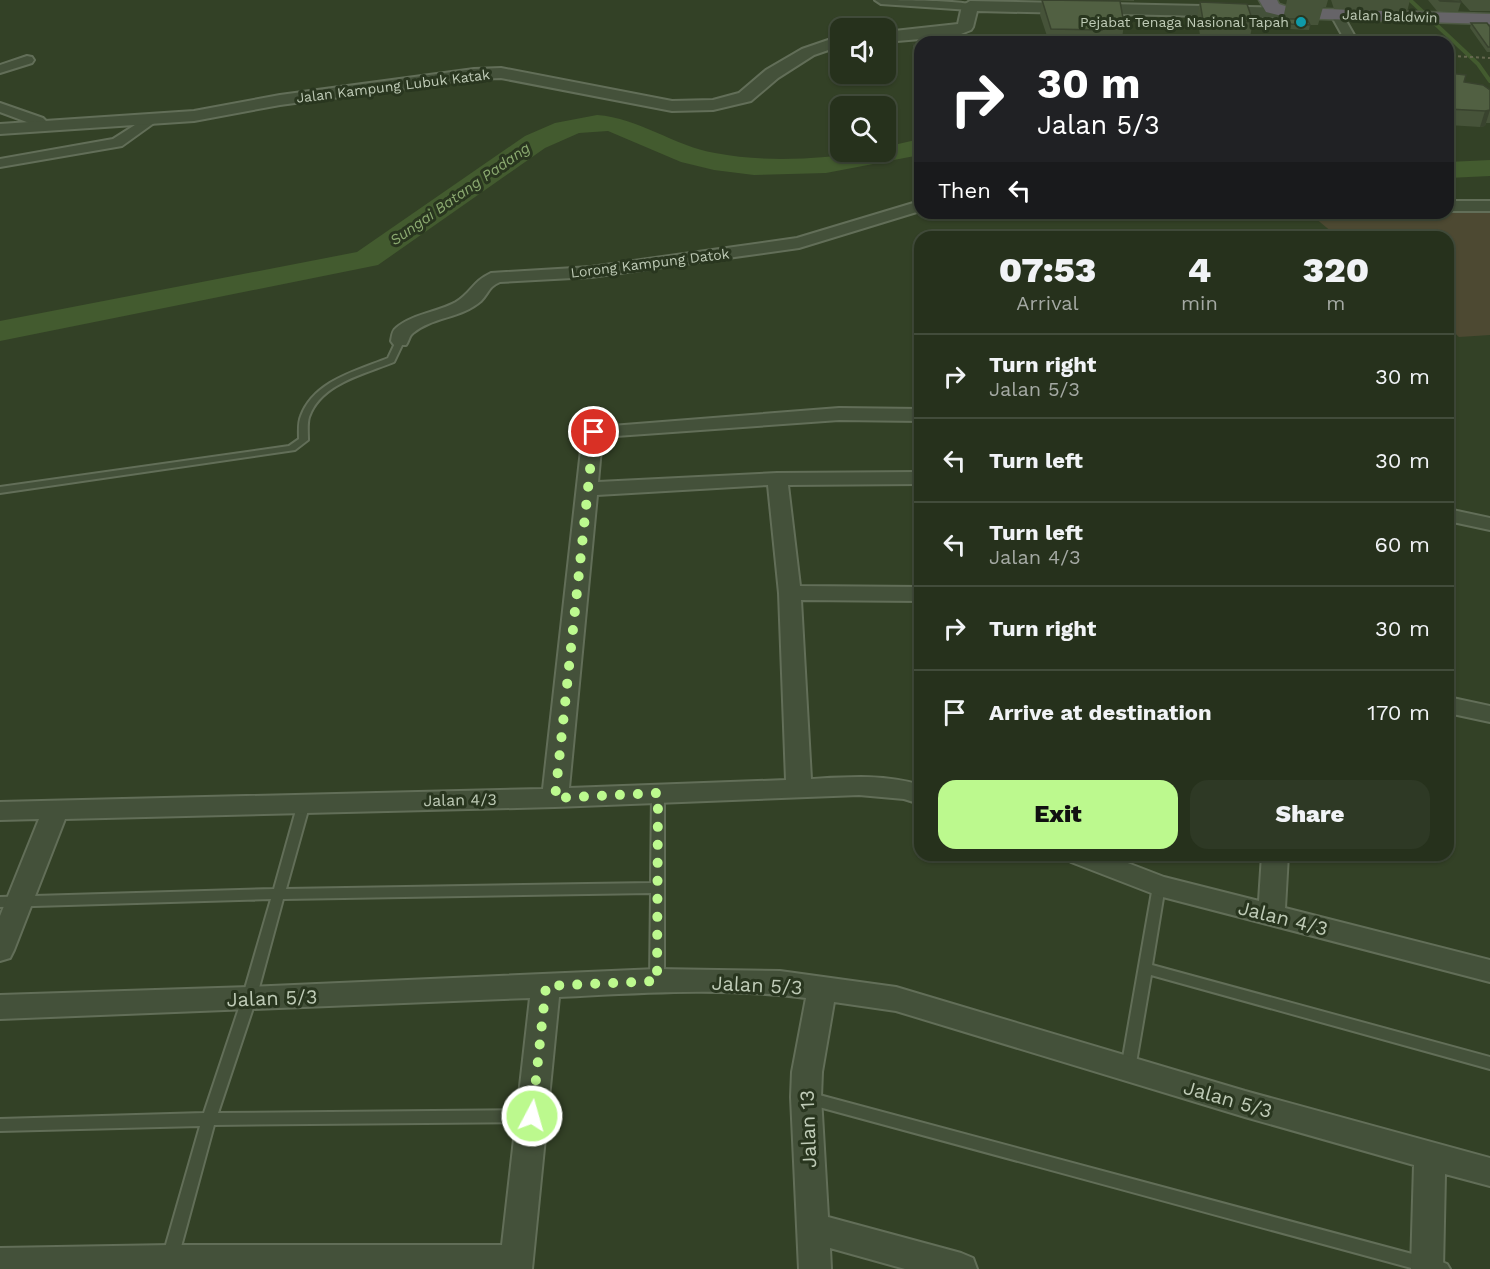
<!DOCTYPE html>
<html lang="en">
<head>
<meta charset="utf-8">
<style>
  :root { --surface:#26311c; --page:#2e3925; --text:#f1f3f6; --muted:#a4a9a3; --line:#424c3b; --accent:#bcf98e }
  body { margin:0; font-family:"Work Sans",sans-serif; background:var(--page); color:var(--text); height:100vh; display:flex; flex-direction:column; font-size:22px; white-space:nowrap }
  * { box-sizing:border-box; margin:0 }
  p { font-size:20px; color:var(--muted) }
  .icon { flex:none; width:33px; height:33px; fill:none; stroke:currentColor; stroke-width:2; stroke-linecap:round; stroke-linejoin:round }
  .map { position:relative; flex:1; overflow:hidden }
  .drawer { position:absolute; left:914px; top:231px; width:540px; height:630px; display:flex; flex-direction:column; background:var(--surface); border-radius:18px; box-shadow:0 2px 4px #0004,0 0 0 2px var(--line) }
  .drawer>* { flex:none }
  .guide { position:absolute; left:914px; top:36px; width:540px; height:183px; border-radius:18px; box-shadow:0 2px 4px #0004,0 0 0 2px var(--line); background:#202124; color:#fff; overflow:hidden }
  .fabs { position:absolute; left:830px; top:18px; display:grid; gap:12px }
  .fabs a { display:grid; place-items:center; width:66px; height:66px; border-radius:12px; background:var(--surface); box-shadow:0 2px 4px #0004,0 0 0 2px var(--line); font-size:30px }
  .pin { position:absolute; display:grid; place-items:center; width:51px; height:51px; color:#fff; margin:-26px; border:3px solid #fff; border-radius:50%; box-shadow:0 2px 6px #0007 }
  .me { position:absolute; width:66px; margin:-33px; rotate:6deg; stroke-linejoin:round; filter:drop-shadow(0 0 4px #0008) }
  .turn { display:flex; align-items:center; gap:21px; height:126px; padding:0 24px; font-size:27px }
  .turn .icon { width:78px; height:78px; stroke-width:2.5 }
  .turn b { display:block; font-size:42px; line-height:51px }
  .then { display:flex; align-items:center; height:57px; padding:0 24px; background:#0003; gap:12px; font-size:22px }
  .eta { display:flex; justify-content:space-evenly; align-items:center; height:102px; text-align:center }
  .eta b { font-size:36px; font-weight:800; line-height:42px }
  .button { display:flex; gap:12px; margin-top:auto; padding:12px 24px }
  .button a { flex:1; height:69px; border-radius:18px; background:var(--accent); color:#111; font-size:24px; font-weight:800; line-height:69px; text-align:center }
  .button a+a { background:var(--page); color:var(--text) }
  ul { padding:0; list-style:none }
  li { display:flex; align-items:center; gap:18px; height:84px; padding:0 24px; border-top:2px solid var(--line) }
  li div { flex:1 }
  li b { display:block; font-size:22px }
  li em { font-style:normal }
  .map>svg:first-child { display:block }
</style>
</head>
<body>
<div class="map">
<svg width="1490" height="1269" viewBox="0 0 1490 1269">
  <rect width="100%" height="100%" fill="#334126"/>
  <!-- green -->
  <path fill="#4d4932" d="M1448 209 1490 211V335L1459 337 1448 327V237H1338L1309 213H1448Z"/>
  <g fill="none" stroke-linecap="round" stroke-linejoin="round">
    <!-- stream -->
    <path stroke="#435b2f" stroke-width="4" d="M1410 0 1478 64 1490 81"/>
    <!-- river -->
    <path fill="#435b2f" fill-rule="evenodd" d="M597 115C639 118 674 146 715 153 751 160 789 160 825 157 846 155 865 152 885 152V147L920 139V155L826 173 754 175 714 170 681 162 608 131 579 133 545 148 378 265 0 341V321L357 252 525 136 555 123Z
      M1490 160V176L1448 178V162Z"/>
    <!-- service casing -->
    <g stroke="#626e58" stroke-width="4">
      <path id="service" d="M397 339H403L404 341 394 362C365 374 321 383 309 417 307 424 308 432 308 440L295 450 0 493V487L289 446 299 439C299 431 298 423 301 416 314 381 356 371 388 358Z
        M658 789 662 790 664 793V981L662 985 657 986 652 985 650 981 651 893 283 899 256 999 218 1113 529 1110 534 1112 536 1116 534 1120 529 1122 214 1125 175 1269H159L200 1126 0 1131V1119L204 1113 242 999 271 899 0 907V897L274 889 298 803 300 800H308L310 803 286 889 651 883 652 793 654 790Z
        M1159 881 1163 883 1165 886 1152 965 1490 1057V1069L1151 975 1135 1069 1133 1073 1128 1075 1123 1073 1121 1069 1153 886 1155 883Z
        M808 1092 1442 1262 1447 1264 1450 1269H1415L808 1104 803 1102 801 1098 803 1094Z"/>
    </g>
    <!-- minor casing -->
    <g stroke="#626e58" stroke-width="4">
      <path id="minor" d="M875 0C893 0 965 0 976 6L970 10 881 4Z
        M1337 11 1341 12 1358 42H1346L1331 15Z
        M27 56 32 57 34 60 32 63 0 73V65Z
        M0 103 43 118 47 122 43 129H33L32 124 0 112Z
        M149 116 156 120 154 123 122 146 0 167V159L113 139Z
        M920 201V211L799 248 591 277 500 282C488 287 489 293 481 301 462 318 432 317 413 333 409 336 409 341 406 345H394L391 341C392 336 392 331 396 328 412 314 438 312 456 302 473 291 472 282 491 273L591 267 797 238Z
        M1448 201H1490V211H1448Z
        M839 408 920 409V421L839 420 602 437 598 482 777 473 920 472V484L788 485 800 586 920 587V601L801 600 811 779C847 777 885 774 920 785V804L904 799 859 795 555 807 65 819 14 950 10 958 0 961V916L39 819 0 820V802L543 789 583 432 586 428ZM768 485 779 593 786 780 569 788 597 495Z
        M1448 509 1490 518V530L1448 521Z
        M1448 697 1490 706V722L1448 713Z
        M1067 855H1107L1164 877 1259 901 1262 855H1288L1285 908 1490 960V982L1159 896 1071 862Z
        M657 969 780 971 896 987 1245 1091 1490 1158V1186L1445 1174 1443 1269H1411L1414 1165 1245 1117 896 1011 834 1002 822 1072 821 1097 828 1217 961 1253 973 1258 977 1269H905L830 1248 831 1269H799L791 1097 792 1072 806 998C725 987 641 993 559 997L532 1269H0V1248L170 1245H502L530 998 0 1019V995L249 987Z"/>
    </g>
    <!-- tertiary casing -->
    <g stroke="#626e58" stroke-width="4">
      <path id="tertiary" d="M970 1 1290 8 1298 13 1290 18 977 11 973 27 971 30 956 36 885 42V32L958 24 962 6Z
        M840 36V46L814 55 778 78 751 101 713 110 672 111 501 78 474 79 280 105 194 121 0 134V124L194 111 280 95 474 69 501 68 672 101 713 100 739 93 766 70 802 49Z"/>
    </g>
    <!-- trunk casing -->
    <g stroke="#4f5b45" stroke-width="3">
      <path id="trunk" d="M1259 0H1277L1279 4 1291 8 1490 14V24L1290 18 1266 12Z"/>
    </g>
    <!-- path -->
    <path stroke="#65684f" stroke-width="2" stroke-dasharray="3 3" stroke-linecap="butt" d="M1452 56 1490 58"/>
    <!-- service -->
    <use href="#service" fill="#44513a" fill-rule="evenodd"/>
    <!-- minor -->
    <use href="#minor" fill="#44513a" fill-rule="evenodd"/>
    <!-- tertiary -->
    <use href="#tertiary" fill="#44513a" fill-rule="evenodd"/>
    <!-- trunk -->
    <use href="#trunk" fill="#666468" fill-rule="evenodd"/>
  </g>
  <!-- wall -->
  <path fill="#465339" d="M1042 0 1124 24 1122 39 1101 38 1100 42H1049L1040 15Z
    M1097 0H1134V1Z
    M1287 0H1328L1326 7H1323L1318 25H1310L1309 30 1290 29 1283 19Z
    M1331 0H1410L1407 12 1334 9Z
    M1428 0H1460L1461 2 1458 12 1437 11Z
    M1460 0H1490V11H1470Z
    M1200 2 1253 22 1250 37 1200 35 1197 17Z
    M1471 23 1490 27V52H1487L1470 28Z
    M913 44H920V55H917L913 49Z
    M1448 73 1464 82 1490 90V123H1486L1485 126 1480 127 1448 125Z"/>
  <!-- shaded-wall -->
  <path fill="#39432e" d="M1490 110 1485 126 1480 127 1485 111Z"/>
  <!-- building -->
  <path fill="#516042" stroke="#39432e" stroke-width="1.5" d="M1042 0 1120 1 1124 24 1101 23 1102 30 1051 29Z
    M1439 0H1460L1461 2 1440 1Z
    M1200 2 1247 4 1253 22 1203 20Z
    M1287 19H1307L1310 25 1291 24Z
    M1471 23H1487L1490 27V47H1488Z
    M913 44H920V50H918Z
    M1448 73 1466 75 1464 82 1483 85 1490 90V110L1485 111 1448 109Z"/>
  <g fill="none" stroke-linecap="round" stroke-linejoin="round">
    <!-- route -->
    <path stroke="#bcf98e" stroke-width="10" stroke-dasharray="0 18" d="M532 1116 546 986 657 981 658 793 555 798 594 432"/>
  </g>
  <!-- markers -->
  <circle fill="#0f9aa8" stroke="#29361f" stroke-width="2" cx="1301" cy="22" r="6"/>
  <g text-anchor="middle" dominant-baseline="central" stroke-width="6" stroke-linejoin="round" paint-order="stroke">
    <!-- far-street labels -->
    <g font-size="14" fill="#bfcbb7" stroke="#29361f">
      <text transform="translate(1390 16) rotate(2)">Jalan Baldwin</text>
      <text transform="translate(393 86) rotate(-7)">Jalan Kampung Lubuk Katak</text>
      <text transform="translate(650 263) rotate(-7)">Lorong Kampung Datok</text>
    </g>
    <!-- far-poi labels -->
    <g font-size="14" fill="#bfcbb7" stroke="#29361f" text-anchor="end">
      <text x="1289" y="22">Pejabat Tenaga Nasional Tapah</text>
    </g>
    <!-- far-water labels -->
    <g font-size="15" font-style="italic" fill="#8baa70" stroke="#29361f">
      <text transform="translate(460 194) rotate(-35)">Sungai Batang Padang</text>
    </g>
    <!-- street labels -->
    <g font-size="16" fill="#bfcbb7" stroke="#29361f">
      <text transform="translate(460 800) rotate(-1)">Jalan 4/3</text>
    </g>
    <!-- near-street labels -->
    <g font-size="20" fill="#bfcbb7" stroke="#29361f">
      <text transform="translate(1283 918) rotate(14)">Jalan 4/3</text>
      <text transform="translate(757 985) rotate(3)">Jalan 5/3</text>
      <text transform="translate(272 998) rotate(-2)">Jalan 5/3</text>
      <text transform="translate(1228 1099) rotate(16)">Jalan 5/3</text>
      <text transform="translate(808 1129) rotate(-92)">Jalan 13</text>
    </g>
  </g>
</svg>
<div class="fabs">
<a><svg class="icon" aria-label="sound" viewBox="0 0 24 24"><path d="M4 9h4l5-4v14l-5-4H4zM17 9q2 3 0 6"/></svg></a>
<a><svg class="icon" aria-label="search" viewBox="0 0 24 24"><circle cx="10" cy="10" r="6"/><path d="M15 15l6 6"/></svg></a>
</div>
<div class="pin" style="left:594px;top:432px;background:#d93025"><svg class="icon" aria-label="arrive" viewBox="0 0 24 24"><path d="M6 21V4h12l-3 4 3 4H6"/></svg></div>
<svg class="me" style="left:532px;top:1116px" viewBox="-20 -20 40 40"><circle r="17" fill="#bcf98e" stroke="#fff" stroke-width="3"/><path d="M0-11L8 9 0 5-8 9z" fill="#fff"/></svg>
<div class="guide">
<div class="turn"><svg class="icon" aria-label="right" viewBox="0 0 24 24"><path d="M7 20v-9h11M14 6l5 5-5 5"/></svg><div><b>30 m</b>Jalan 5/3</div></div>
<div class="then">Then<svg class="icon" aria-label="left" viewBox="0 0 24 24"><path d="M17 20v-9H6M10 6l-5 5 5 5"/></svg></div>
</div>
<section class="drawer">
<div class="eta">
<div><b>07:53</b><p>Arrival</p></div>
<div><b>4</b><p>min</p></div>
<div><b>320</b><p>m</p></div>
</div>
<ul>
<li><svg class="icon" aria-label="right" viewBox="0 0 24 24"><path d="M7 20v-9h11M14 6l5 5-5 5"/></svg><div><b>Turn right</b><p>Jalan 5/3</p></div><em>30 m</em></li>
<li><svg class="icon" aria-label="left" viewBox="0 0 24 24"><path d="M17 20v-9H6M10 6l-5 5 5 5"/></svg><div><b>Turn left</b></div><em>30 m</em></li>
<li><svg class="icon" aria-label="left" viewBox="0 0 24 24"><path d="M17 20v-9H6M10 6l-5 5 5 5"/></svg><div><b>Turn left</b><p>Jalan 4/3</p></div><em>60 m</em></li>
<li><svg class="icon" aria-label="right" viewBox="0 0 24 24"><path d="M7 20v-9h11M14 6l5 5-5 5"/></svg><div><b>Turn right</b></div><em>30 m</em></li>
<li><svg class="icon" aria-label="arrive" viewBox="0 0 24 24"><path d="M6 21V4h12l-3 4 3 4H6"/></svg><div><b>Arrive at destination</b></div><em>170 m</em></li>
</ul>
<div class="button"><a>Exit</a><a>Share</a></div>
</section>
</div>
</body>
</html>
